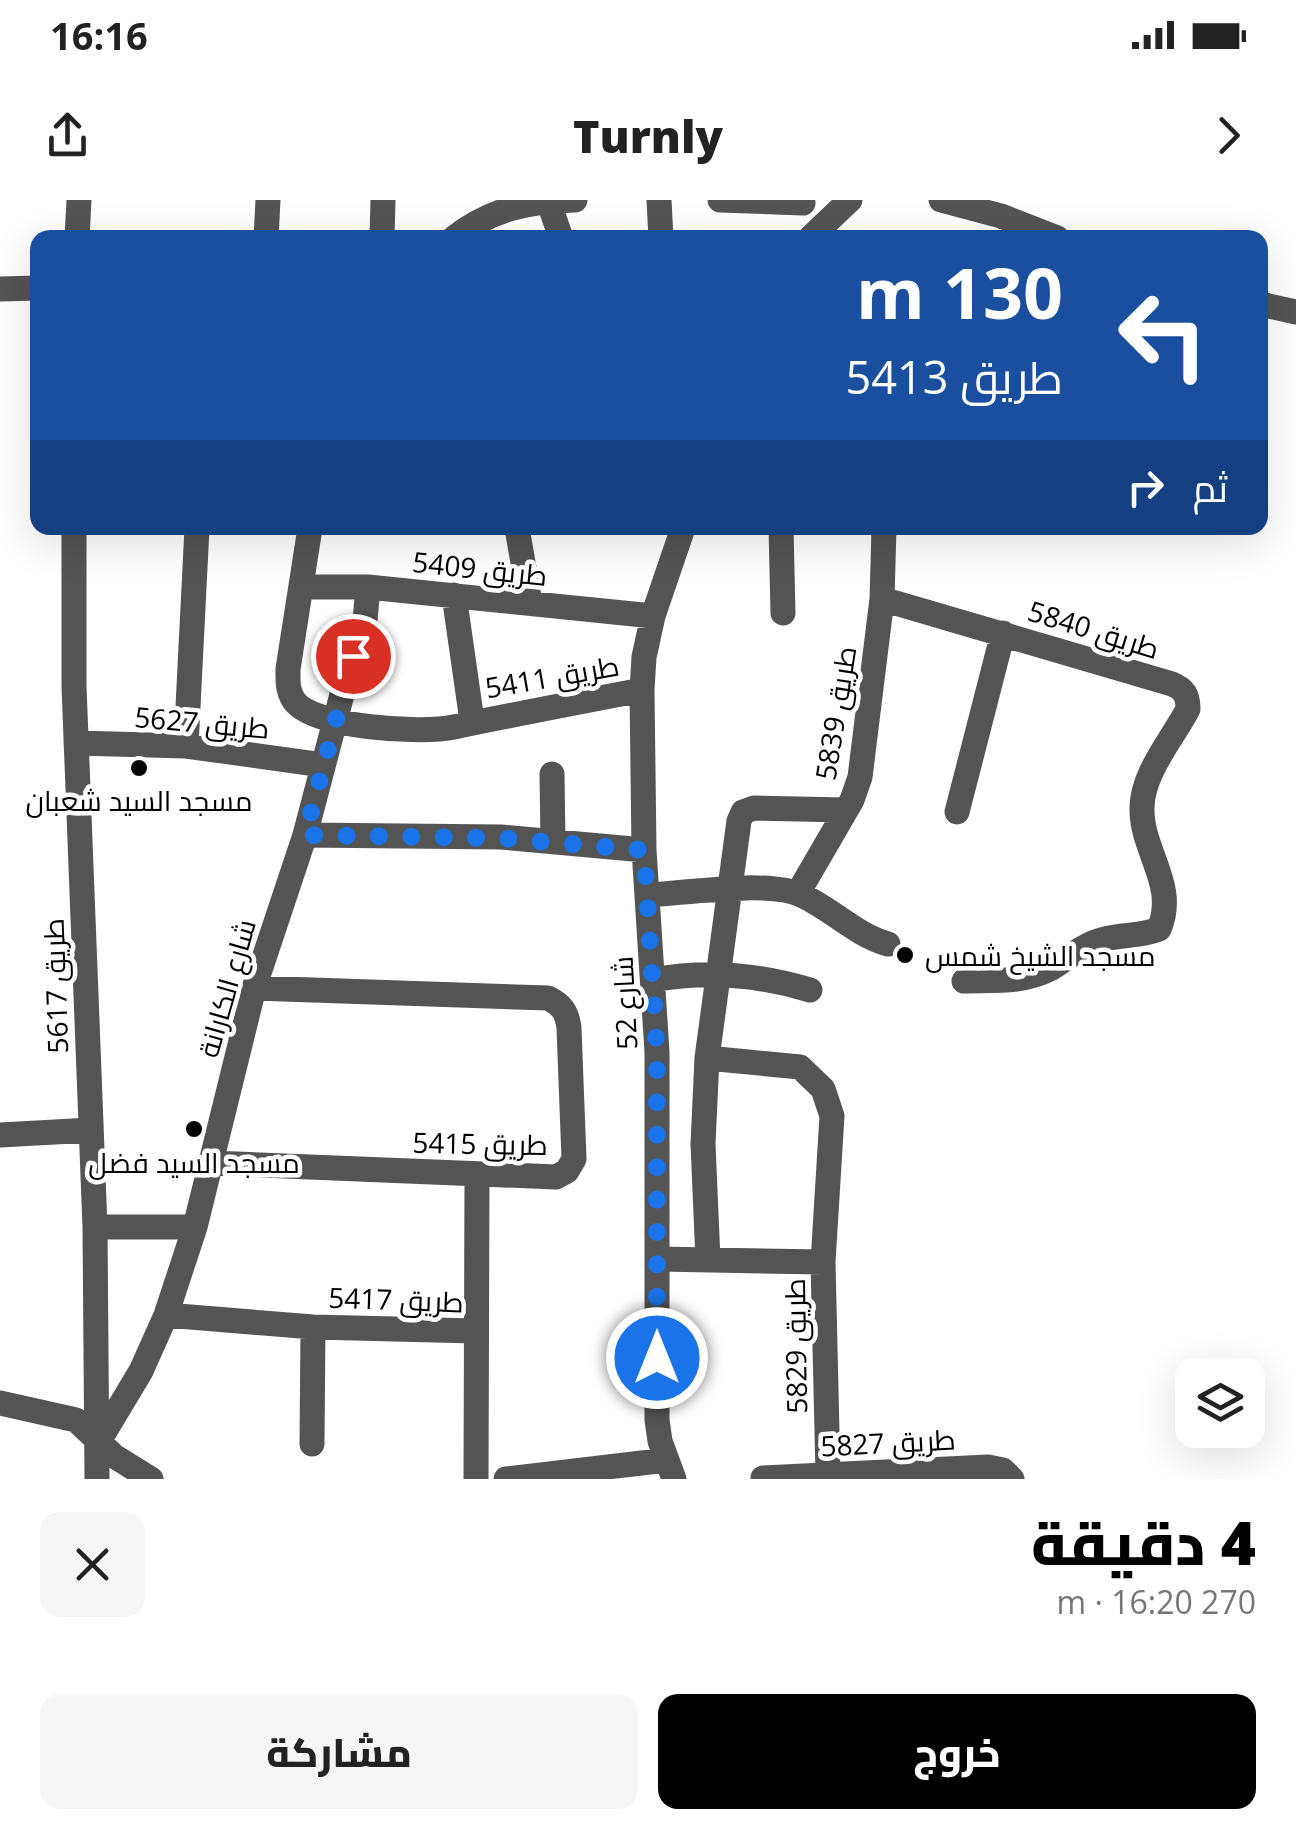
<!DOCTYPE html>
<html lang="ar">
<head>
<meta charset="utf-8">
<style>
  :root { --surface:#fff; --page:#f6f6f6; --text:#222; --muted:#767676; --accent:#000 }
  body { margin:0; font-family:"Open Sans",Cairo,sans-serif; background:var(--page); color:var(--text); direction:rtl; height:100vh; display:flex; flex-direction:column; font-size:38px; white-space:nowrap }
  * { box-sizing:border-box; margin:0 }
  p { font-size:32px; color:var(--muted) }
  .icon { flex:none; width:55px; height:55px; fill:none; stroke:currentColor; stroke-width:2; stroke-linecap:round; stroke-linejoin:round }
  .map { position:relative; height:1279px; overflow:hidden; direction:ltr }
  .side { display:flex; flex-direction:column; background:var(--surface); flex:1 }
  .side>* { flex:none }
  .banner { position:absolute; left:30px; top:30px; width:1238px; height:305px; border-radius:20px; box-shadow:0 10px 40px #0002; direction:rtl; background:#1a4fa0; color:#fff; overflow:hidden }
  .buttons { position:absolute; left:1175px; top:1158px; display:grid; gap:20px }
  .buttons a { display:grid; place-items:center; width:90px; height:90px; border-radius:20px; background:var(--surface); box-shadow:0 10px 40px #0002; font-size:50px }
  .pin { position:absolute; display:grid; place-items:center; width:85px; height:85px; color:#fff; margin:-42px; border:5px solid #fff; border-radius:50%; box-shadow:0 2px 10px #0007 }
  .me { position:absolute; width:110px; margin:-55px; rotate:0deg; stroke-linejoin:round; filter:drop-shadow(0 0 8px #0008) }
  .turn { display:flex; align-items:center; gap:35px; height:210px; padding:0 40px; font-size:45px }
  .turn .icon { width:130px; height:130px; stroke-width:2.5 }
  .turn b { display:block; font-size:70px; line-height:85px }
  .then { display:flex; align-items:center; height:95px; padding:0 40px; background:#0003; gap:20px; font-size:38px }
  .round { display:grid; place-items:center; flex:none; width:105px; height:105px; border-radius:20px; background:var(--page) }
  .headline { display:flex; align-items:center; justify-content:space-between; height:170px; padding:0 40px }
  h1 { font-size:60px; font-weight:800; line-height:75px; color:var(--accent) }
  .cta { display:flex; gap:20px; margin-top:auto; padding:20px 40px }
  .cta a { flex:1; height:115px; border-radius:20px; background:var(--accent); color:#fff; font-size:40px; font-weight:800; line-height:115px; text-align:center }
  .cta a+a { background:var(--page); color:var(--text) }
  .status { display:flex; justify-content:space-between; align-items:center; height:70px; padding:0 50px; background:var(--surface); direction:ltr }
  .status svg { height:28px; fill:currentColor }
  header { display:flex; justify-content:space-between; align-items:center; height:130px; padding:0 40px; background:var(--surface); font-size:45px; font-weight:800 }
  .map>svg:first-child { display:block }
</style>
</head>
<body>
<div class="status"><b>16:16</b><svg viewBox="0 0 49 12"><path d="M0 12V9h3v3zM5 12V6h3v6zM10 12V3h3v9zM15 12V0h3v12zM26 1h20v11H26zM47 4h2v5h-2z"/></svg></div>
<header><svg class="icon" aria-label="forward" viewBox="0 0 24 24"><path d="M9 5l7 7-7 7"/></svg>Turnly<svg class="icon" aria-label="share" viewBox="0 0 24 24"><path d="M12 15V3M7 8l5-5 5 5M5 13v7h14v-7"/></svg></header>
<div class="map">
<svg width="1296" height="1279" viewBox="0 0 1296 1279">
  <rect width="100%" height="100%" fill="#fff"/>
  <g fill="none" stroke-linecap="round" stroke-linejoin="round">
    <!-- minor -->
    <path stroke="#545454" stroke-width="25" d="M548 0 561 38
      M659 0 661 38
      M720 0 803 3
      M941 0 1001 16 1057 38
      M77 38 79 0
      M266 38 268 0
      M382 38 383 0
      M454 38C490 9 530 1 575 0
      M810 38 850 0
      M0 89 38 88
      M1260 104 1296 112
      M74 328V486L95 1027 97 1279
      M310 328 288 469C288 479 287 489 293 499 309 528 423 534 454 527 516 514 579 502 642 490
      M517 328 530 403
      M781 328 783 413
      M301 387H368L653 416
      M454 395 472 521
      M882 399 1172 484C1184 489 1188 495 1188 509 1173 538 1142 573 1142 608 1141 651 1178 685 1159 729 1138 737 1125 734 1105 739 1084 744 1068 758 1050 769 1023 783 994 780 964 781
      M76 543 186 546 323 565
      M186 546 197 328
      M552 574 553 642
      M957 612 1003 433
      M305 635 501 637 644 650
      M798 693 852 600 860 577 882 399 884 328
      M648 695C686 693 769 680 801 695 832 709 854 734 888 744
      M653 780C707 770 757 774 810 790
      M707 858 800 867 823 889 832 916 823 1062 828 1274
      M0 935 91 930
      M212 963 556 977 567 971 574 959 569 828C567 812 562 805 548 798L254 788
      M95 1027H195
      M658 1059 823 1062
      M708 1060 703 944 707 858 739 621 743 612 754 608 846 610
      M166 1115 313 1127 476 1131
      M0 1203 76 1220 114 1256 151 1279
      M99 1241 141 1171 166 1115 195 1027 254 788 305 635 350 464 364 432 368 387
      M312 1244 313 1127
      M763 1278 988 1267 1003 1270 1012 1279
      M476 1279 477 975
      M506 1279 667 1260
      M674 1279 660 1241 657 1220V852L644 650 642 490 644 457 653 416 683 328"/>
  </g>
  <g fill="none" stroke-linecap="round" stroke-linejoin="round">
    <!-- route -->
    <path stroke="#1a73e8" stroke-width="18" stroke-dasharray="0 32.4" d="M353 456 305 635 500 638 644 650 657 852V1158"/>
  </g>
  <!-- markers -->
  <g fill="#000" stroke="#fff" stroke-width="4">
    <circle cx="139" cy="568" r="10"/>
    <circle cx="905" cy="755" r="10"/>
    <circle cx="194" cy="929" r="10"/>
  </g>
  <g text-anchor="middle" dominant-baseline="central" stroke-width="9" stroke-linejoin="round" paint-order="stroke">
    <!-- street labels -->
    <g font-size="28" fill="#000" stroke="#fff">
      <text transform="translate(480 368) rotate(6)">طريق 5409</text>
      <text transform="translate(1094 429) rotate(17)">طريق 5840</text>
      <text transform="translate(552 476) rotate(-10)">طريق 5411</text>
      <text transform="translate(835 513) rotate(-81)">طريق 5839</text>
      <text transform="translate(202 522) rotate(5)">طريق 5627</text>
      <text transform="translate(55 786) rotate(-92)">طريق 5617</text>
      <text transform="translate(226 788) rotate(-74)">شارع الكارانة</text>
      <text transform="translate(624 803) rotate(-93)">شارع 52</text>
      <text transform="translate(480 943) rotate(1)">طريق 5415</text>
      <text transform="translate(396 1099) rotate(2)">طريق 5417</text>
      <text transform="translate(795 1146) rotate(-91)">طريق 5829</text>
      <text transform="translate(888 1242) rotate(-3)">طريق 5827</text>
    </g>
    <!-- poi labels -->
    <g font-size="28" fill="#000" stroke="#fff">
      <text x="139" y="600">مسجد السيد شعبان</text>
      <text x="925" y="755" text-anchor="start">مسجد الشيخ شمس</text>
      <text x="194" y="962">مسجد السيد فضل</text>
    </g>
  </g>
</svg>
<div class="buttons">
<a><svg class="icon" aria-label="layers" viewBox="0 0 24 24"><path d="M12 4l9 5-9 5-9-5zM3 14l9 5 9-5"/></svg></a>
</div>
<div class="pin" style="left:353px;top:456px;background:#d93025"><svg class="icon" aria-label="arrive" viewBox="0 0 24 24"><path d="M6 21V4h12l-3 4 3 4H6"/></svg></div>
<svg class="me" style="left:657px;top:1158px" viewBox="-20 -20 40 40"><circle r="17" fill="#1a73e8" stroke="#fff" stroke-width="3"/><path d="M0-11L8 9 0 5-8 9z" fill="#fff"/></svg>
<div class="banner">
<div class="turn"><svg class="icon" aria-label="left" viewBox="0 0 24 24"><path d="M17 20v-9H6M10 6l-5 5 5 5"/></svg><div><b>130 m</b>طريق 5413</div></div>
<div class="then">ثم<svg class="icon" aria-label="right" viewBox="0 0 24 24"><path d="M7 20v-9h11M14 6l5 5-5 5"/></svg></div>
</div>
</div>
<section class="side">
<div class="headline"><div><h1>4 دقيقة</h1><p>270 m · 16:20</p></div><a class="round"><svg class="icon" aria-label="close" viewBox="0 0 24 24"><path d="M6 6l12 12M18 6L6 18"/></svg></a></div>
<div class="cta"><a>خروج</a><a>مشاركة</a></div>
</section>
</body>
</html>
